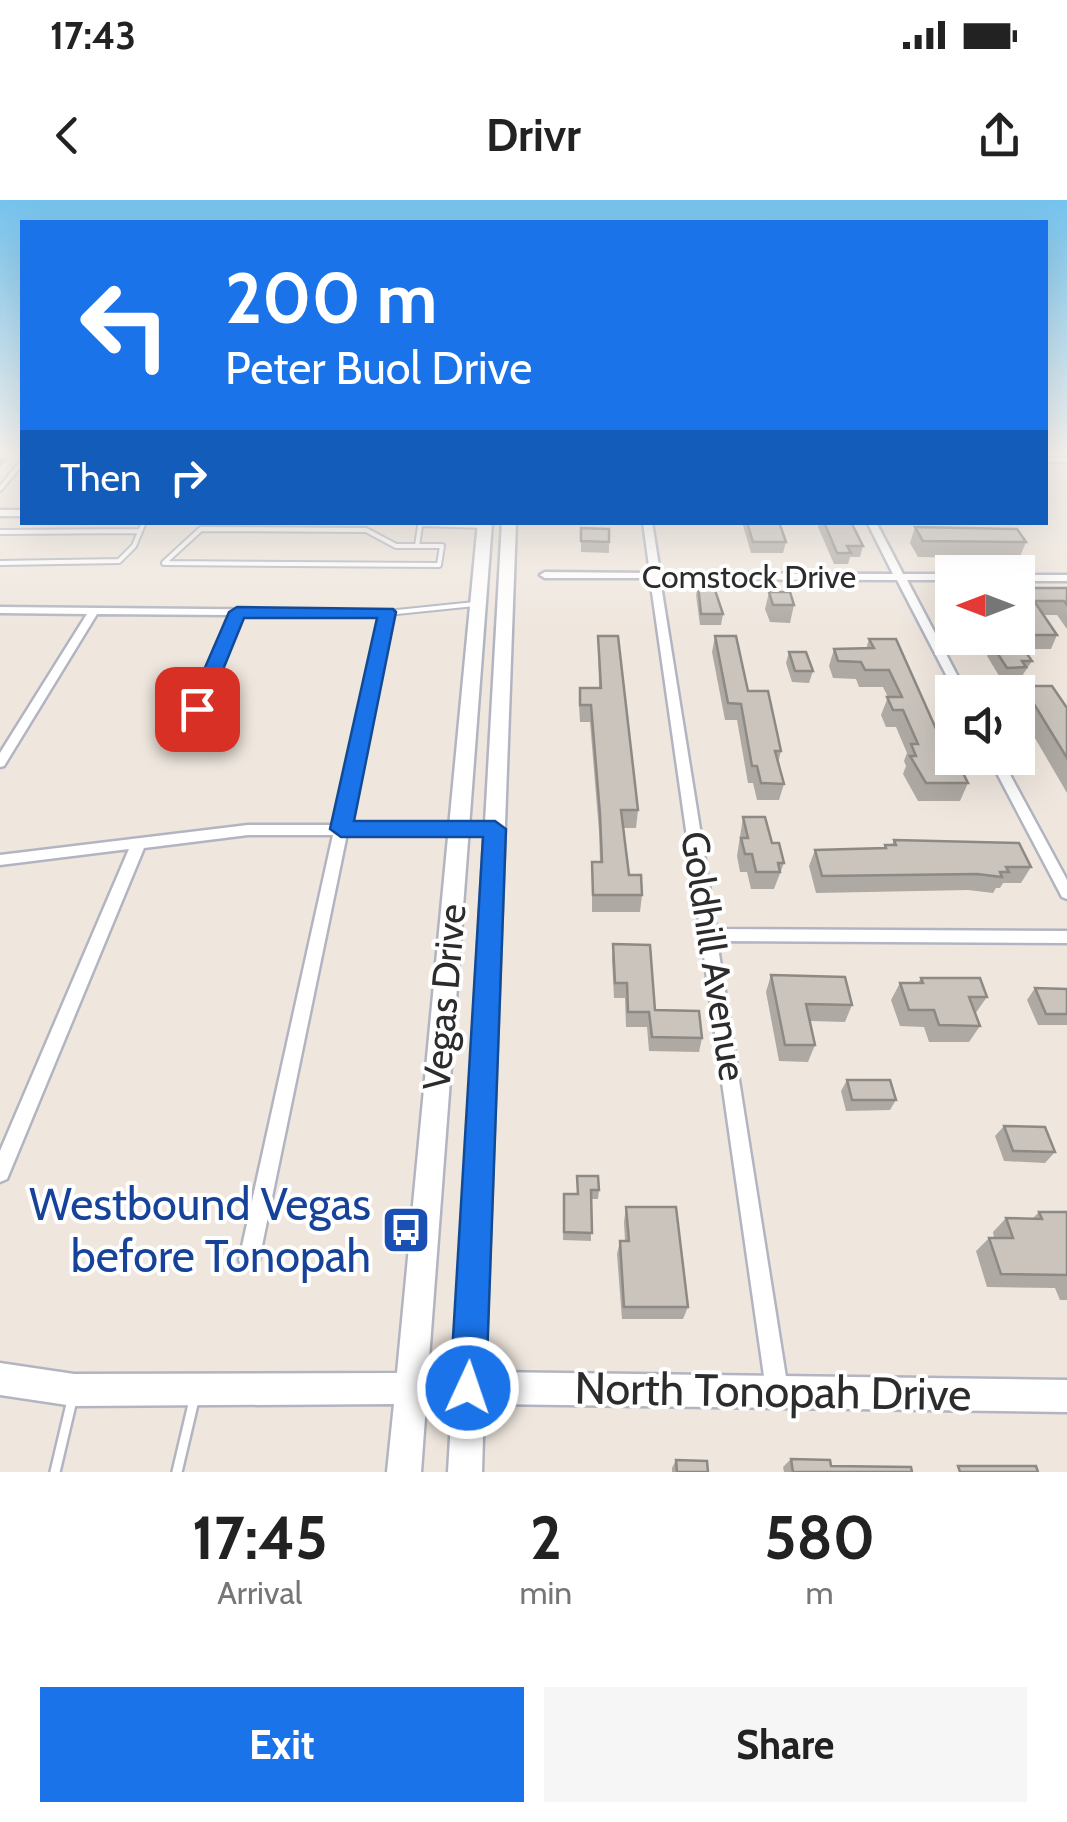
<!DOCTYPE html>
<html lang="en">
<head>
<meta charset="utf-8">
<style>
  :root { --surface:#fff; --page:#f6f6f6; --text:#222; --muted:#767676; --accent:#1a73e8 }
  body { margin:0; font-family:Cabin,sans-serif; background:var(--page); color:var(--text); height:100vh; display:flex; flex-direction:column; font-size:38px; white-space:nowrap }
  * { box-sizing:border-box; margin:0 }
  p { font-size:32px; color:var(--muted) }
  .icon { flex:none; width:55px; height:55px; fill:none; stroke:currentColor; stroke-width:2; stroke-linecap:round; stroke-linejoin:round }
  .map { position:relative; height:1272px; overflow:hidden }
  .drawer { display:flex; flex-direction:column; background:var(--surface); flex:1 }
  .drawer>* { flex:none }
  .hud { position:absolute; left:20px; top:20px; width:1028px; height:305px; border-radius:0px; box-shadow:0 10px 40px #0002; background:#1a73e8; color:#fff; overflow:hidden }
  .needle { width:65px; rotate:270deg }
  .buttons { position:absolute; left:935px; top:355px; display:grid; gap:20px }
  .buttons a { display:grid; place-items:center; width:100px; height:100px; border-radius:0px; background:var(--surface); box-shadow:0 10px 40px #0002; font-size:50px }
  .pin { position:absolute; display:grid; place-items:center; width:85px; height:85px; color:#fff; margin:-42px; border-radius:20px; box-shadow:0 5px 15px #0006 }
  .me { position:absolute; width:110px; margin:-55px; rotate:3deg; stroke-linejoin:round; filter:drop-shadow(0 0 8px #0008) }
  .turn { display:flex; align-items:center; gap:35px; height:210px; padding:0 40px; font-size:45px }
  .turn .icon { width:130px; height:130px; stroke-width:2.5 }
  .turn b { display:block; font-size:70px; line-height:85px }
  .then { display:flex; align-items:center; height:95px; padding:0 40px; background:#0003; gap:20px; font-size:38px }
  .eta { display:flex; justify-content:space-evenly; align-items:center; height:170px; text-align:center }
  .eta b { font-size:60px; font-weight:800; line-height:70px }
  .action { display:flex; gap:20px; margin-top:auto; padding:20px 40px }
  .action a { flex:1; height:115px; border-radius:0px; background:var(--accent); color:#fff; font-size:40px; font-weight:800; line-height:115px; text-align:center }
  .action a+a { background:var(--page); color:var(--text) }
  .status { display:flex; justify-content:space-between; align-items:center; height:70px; padding:0 50px; background:var(--surface); direction:ltr }
  .status svg { height:28px; fill:currentColor }
  header { display:flex; justify-content:space-between; align-items:center; height:130px; padding:0 40px; background:var(--surface); font-size:45px; font-weight:800 }
  .map>svg:first-child { display:block }
</style>
</head>
<body>
<div class="status"><b>17:43</b><svg viewBox="0 0 49 12"><path d="M0 12V9h3v3zM5 12V6h3v6zM10 12V3h3v9zM15 12V0h3v12zM26 1h20v11H26zM47 4h2v5h-2z"/></svg></div>
<header><svg class="icon" aria-label="back" viewBox="0 0 24 24"><path d="M15 5l-7 7 7 7"/></svg>Drivr<svg class="icon" aria-label="share" viewBox="0 0 24 24"><path d="M12 15V3M7 8l5-5 5 5M5 13v7h14v-7"/></svg></header>
<div class="map">
<svg width="1067" height="1272" viewBox="0 0 1067 1272">
  <rect width="100%" height="100%" fill="#efe7de"/>
  <g fill="none" stroke-linecap="round" stroke-linejoin="round">
    <!-- lane-far1 casing -->
    <g stroke="#b2b5c1" stroke-width="8">
      <path id="lane-far1" d="M0 289 22 262
        M421 324 485 326
        M0 332 140 331
        M165 362 201 329 366 330 396 346H417
        M0 363 119 361 134 346 144 322
        M164 363 439 365 442 346H417L420 326
        M387 413 475 404"/>
    </g>
    <!-- lane casing -->
    <g stroke="#b2b5c1" stroke-width="14">
      <path id="lane" d="M55 1272 72 1200
        M177 1272 194 1200"/>
    </g>
    <!-- street casing -->
    <g stroke="#b2b5c1" stroke-width="5">
      <path id="street" d="M1045 258H1067V262H1045Z
        M0 310H22V316H0Z
        M643 322H652L660 373 893 374 867 322H876L903 374H952V380H907L966 492H955L897 380 660 379 716 729 1067 731V743L717 741 788 1190 785 1198 777 1201 769 1198 766 1190 650 378H545L540 375 545 372 650 373Z
        M1018 375H1067V381H1018Z
        M0 407 391 411 392 413 349 625 495 624 502 629 495 634H347L259 1060 256 1067 249 1070 242 1067 239 1060 333 635H248L144 648 7 979 0 982V951L129 649 0 665V655L248 625H335L381 416 241 415 190 541 184 545 178 541 231 415 97 414 4 566 0 567V553L87 414 0 413Z
        M989 558H1001L1067 680V699L1062 697Z"/>
    </g>
    <!-- secondary casing -->
    <g stroke="#b2b5c1" stroke-width="5">
      <path id="secondary" d="M478 322H492L428 1172H454L502 322H516L485 1172 1067 1180V1212L484 1204 482 1272H448L452 1204H426L421 1272H387L394 1204 74 1206 0 1195V1163L74 1174 397 1173Z"/>
    </g>
    <!-- lane-far1 -->
    <use href="#lane-far1" stroke="#fff" stroke-width="4"/>
    <!-- lane -->
    <use href="#lane" stroke="#fff" stroke-width="9"/>
    <!-- street -->
    <use href="#street" fill="#fff" fill-rule="evenodd"/>
    <!-- secondary -->
    <use href="#secondary" fill="#fff" fill-rule="evenodd"/>
  </g>
  <!-- wall -->
  <path fill="#aea9a3" d="M742 322H779L786 342 783 353H751Z
    M819 322H851L863 346 860 357H850L848 364H834L818 327Z
    M915 327 1026 342 1019 359 918 357 910 343Z
    M581 328 609 342V353L581 352Z
    M698 384 723 414 721 425H700L696 395Z
    M942 387H952V428L937 401Z
    M1018 388H1067V429L1057 415H1043L1057 435 1051 449H1026L1018 435Z
    M769 392 794 405 790 423 770 422 765 409Z
    M598 436 638 610 636 628H623L629 675 642 695 640 712H592V662H600L599 631 590 522H580L579 505 580 488H599Z
    M715 436 748 491 781 551 778 563 784 584 779 600H757L753 583H748L737 520H725L712 452Z
    M869 439 953 567 968 583 960 601H918L903 574 906 566 904 561 907 553 896 527H886L881 515 888 497 883 487H859L856 479 833 478 829 466 834 449H866Z
    M992 445 1032 461 1020 479H1001L987 456Z
    M789 452 813 471 809 483 792 482 786 463Z
    M1023 486 1067 508V593L1018 509V497Z
    M743 617 772 643 784 663 774 689H751L747 672H740L737 656Z
    M894 640 1031 667 1021 683H1003L1000 688H996L993 693 968 690 816 693 809 666 815 650 884 648 885 645H892Z
    M613 744 655 810 702 838 699 852 649 851 647 827H626L625 798H614L612 760Z
    M771 775 852 805 845 822 810 821 815 845 808 862 779 861 766 792Z
    M921 778 987 797 975 814 980 826 969 842H929L924 827 900 826 891 800 900 783H918Z
    M1035 788 1067 789V825H1038L1027 800Z
    M847 880 896 900 890 910 846 911 841 891Z
    M1004 926 1055 952 1045 963 1004 961 995 936Z
    M577 976 599 990 598 999H591V1041L563 1040 564 994H577Z
    M626 1007 688 1107 683 1119H622L617 1054 620 1041H625L624 1022Z
    M1039 1012H1067V1100H1060L1055 1088 987 1087 976 1051 989 1038H994L993 1032 1006 1018 1032 1019Z
    M791 1259 831 1266 912 1272H784L783 1267Z
    M676 1260 708 1272H672V1268Z"/>
  <!-- shaded-wall -->
  <path fill="#8d8984" d="M0 252H14L0 267Z"/>
  <!-- building -->
  <path fill="#cac4bd" stroke="#8d8984" stroke-width="2.5" d="M747 322H779L786 342H753Z
    M824 322H851L863 346H847L851 353H837Z
    M915 327 1017 329 1026 342 923 341Z
    M581 328 609 329V342L581 341Z
    M698 384H713L723 414H701Z
    M942 387H952V407Z
    M1018 388H1067V405L1064 401H1034L1057 435H1033L1021 416H1018Z
    M769 392H790L794 405H773Z
    M598 436H618L638 610H621L629 675H641L642 695H593L592 662H602L600 614 591 505H580V488H601Z
    M715 436H736L748 491H768L781 551H775L784 584 761 583 757 566H752L741 504 728 503Z
    M869 439H896L953 567H960L968 583H926L910 556H916L911 544H918L903 510H893L887 497H902L889 470H865L861 462 838 461 834 449 874 448Z
    M1020 444 1032 461H1022L1026 467 1007 468 992 445Z
    M789 452H806L813 471H795Z
    M1023 486H1052L1067 508V558Z
    M743 617H765L772 643H779L784 663H778L780 672H756L752 654H745L741 638H748Z
    M894 640 1019 643 1031 667H1006L1009 672H1000L1002 677 977 674 822 676 815 650 886 648 885 645H896Z
    M613 744 650 745 655 810 699 811 702 838 652 837 649 812H628L627 783H615Z
    M771 775 845 777 852 805 806 804 815 845H785Z
    M921 778H980L987 797H969L980 826 939 825 934 810H909L900 783H923Z
    M1035 788 1067 789V814H1046Z
    M847 880H890L896 900H852Z
    M1004 926 1045 927 1055 952 1013 951Z
    M577 976H598L599 990H591L592 1033 564 1032V994H578Z
    M626 1007H676L688 1107H624L620 1041H629Z
    M1039 1012H1067V1075L1001 1074 989 1038H1013L1006 1018 1042 1019Z
    M791 1259 830 1260 831 1266 911 1267 912 1272H793Z
    M676 1260 707 1261 708 1272H677Z
    M958 1266H1036L1038 1272H960Z"/>
  <!-- sky -->
  <linearGradient id="sky" x2="0" y2="1"><stop stop-color="#75c3ee"/><stop offset="0.59" stop-color="#f8f4f0"/><stop offset="1" stop-color="#f8f4f0" stop-opacity="0"/></linearGradient>
  <rect width="1067" height="430" fill="url(#sky)"/>
  <!-- route -->
  <path fill="#1a73e8" stroke="#114b97" stroke-width="2.5" d="M237 407 393 409 396 412 354 621H495L506 629 486 1188 481 1201 468 1206 455 1201 450 1188 483 637H341L330 629 377 418H244L207 509 204 513H190L187 509 229 412Z"/>
  <!-- icons -->
  <defs>
    <g id="bus-square" transform="scale(2.5)"><rect x="-9" y="-9" width="18" height="18" rx="4" fill="#1a4fb4" stroke="#fff"/><path d="M-5-6H5V4H4V6H2V4H-2V6H-4V4H-5ZM-3.5-4V0h7V-4ZM-3.5 1.2v1.5H-2V1.2ZM2 1.2v1.5H3.5V1.2Z" fill="#fff"/></g>
  </defs>
  <g fill-rule="evenodd">
    <use href="#bus-square" x="406" y="1030"/>
  </g>
  <g text-anchor="middle" dominant-baseline="central" stroke-width="8" stroke-linejoin="round" paint-order="stroke">
    <!-- far-street labels -->
    <g font-size="32" fill="#2c2c2c" stroke="#fff">
      <text x="749" y="376">Comstock Drive</text>
    </g>
    <!-- street labels -->
    <g font-size="38" fill="#2c2c2c" stroke="#fff">
      <text transform="translate(714 756) rotate(81)">Goldhill Avenue</text>
      <text transform="translate(444 797) rotate(-85)">Vegas Drive</text>
    </g>
    <!-- near-transit labels -->
    <g font-size="45" fill="#164399" stroke="#fff" text-anchor="end">
      <text x="371" y="1004">Westbound Vegas<tspan x="371" dy="52">before Tonopah</tspan></text>
    </g>
    <!-- near-street labels -->
    <g font-size="45" fill="#2c2c2c" stroke="#fff">
      <text transform="translate(773 1191) rotate(1)">North Tonopah Drive</text>
    </g>
  </g>
</svg>
<div class="buttons">
<a><svg class="needle" viewBox="-14 -14 28 28"><path d="M0-13l5 13h-10z" fill="#e53935"/><path d="M0 13l5-13h-10z" fill="#767676"/></svg></a>
<a><svg class="icon" aria-label="sound" viewBox="0 0 24 24"><path d="M4 9h4l5-4v14l-5-4H4zM17 9q2 3 0 6"/></svg></a>
</div>
<div class="pin" style="left:197px;top:509px;background:#d93025"><svg class="icon" aria-label="arrive" viewBox="0 0 24 24"><path d="M6 21V4h12l-3 4 3 4H6"/></svg></div>
<svg class="me" style="left:468px;top:1188px" viewBox="-20 -20 40 40"><circle r="17" fill="#1a73e8" stroke="#fff" stroke-width="3"/><path d="M0-11L8 9 0 5-8 9z" fill="#fff"/></svg>
<div class="hud">
<div class="turn"><svg class="icon" aria-label="left" viewBox="0 0 24 24"><path d="M17 20v-9H6M10 6l-5 5 5 5"/></svg><div><b>200 m</b>Peter Buol Drive</div></div>
<div class="then">Then<svg class="icon" aria-label="right" viewBox="0 0 24 24"><path d="M7 20v-9h11M14 6l5 5-5 5"/></svg></div>
</div>
</div>
<section class="drawer">
<div class="eta">
<div><b>17:45</b><p>Arrival</p></div>
<div><b>2</b><p>min</p></div>
<div><b>580</b><p>m</p></div>
</div>
<div class="action"><a>Exit</a><a>Share</a></div>
</section>
</body>
</html>
